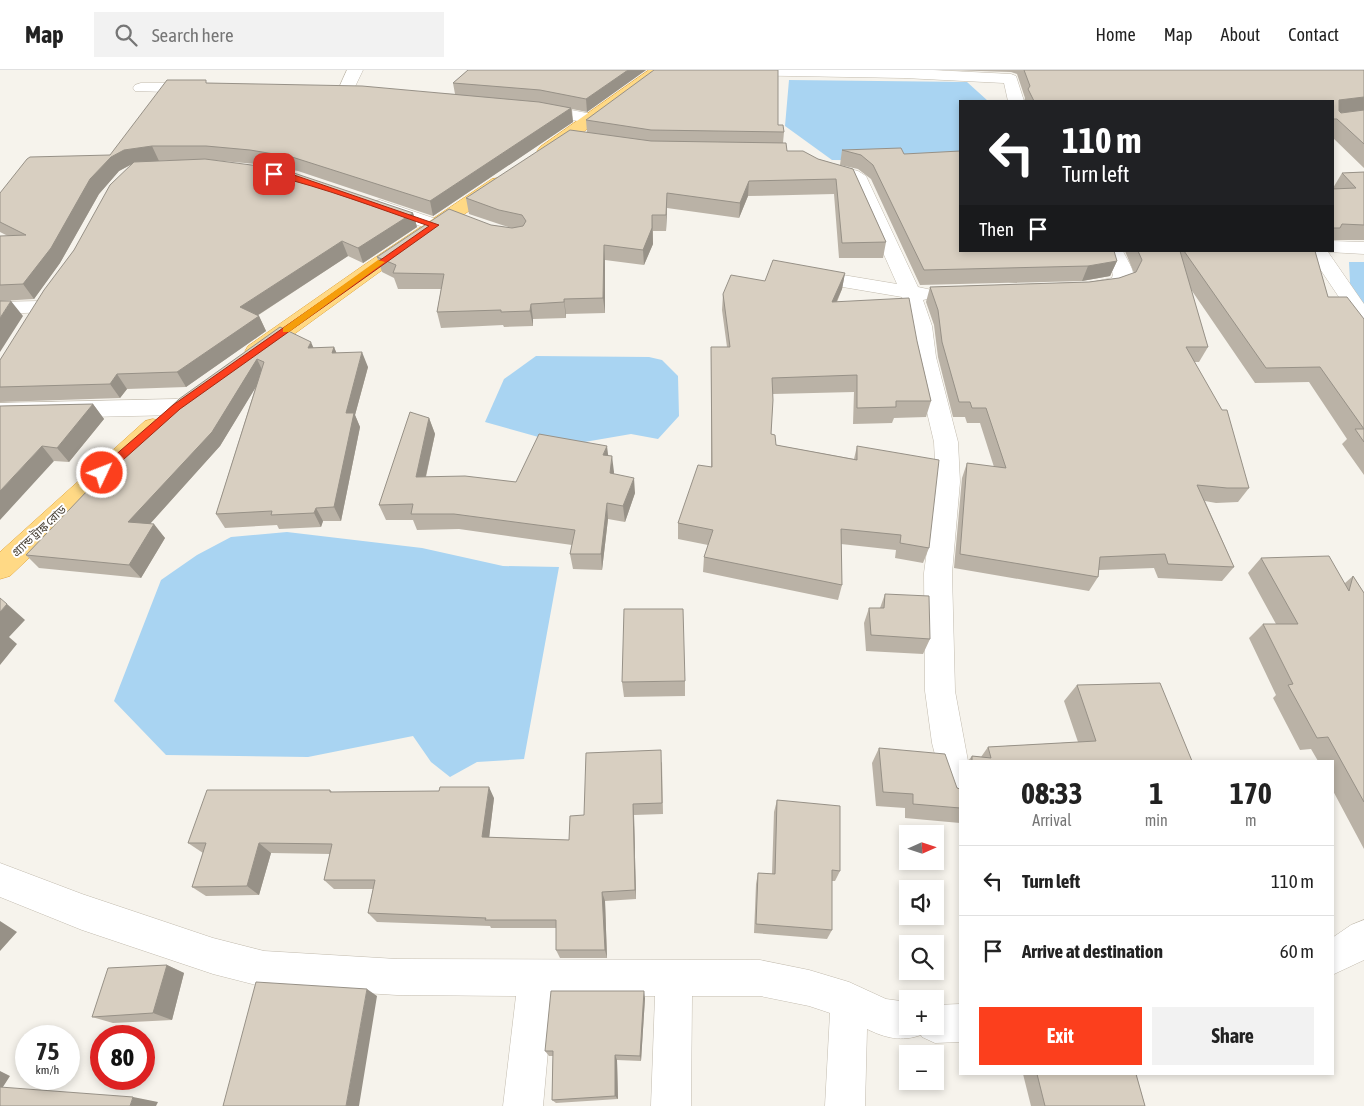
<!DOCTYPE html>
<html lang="en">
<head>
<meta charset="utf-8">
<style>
  :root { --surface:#fff; --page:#f2f2f2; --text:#222; --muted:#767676; --line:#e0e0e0; --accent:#fc3f1d }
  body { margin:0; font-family:"Asap Condensed","Noto Sans Bengali",sans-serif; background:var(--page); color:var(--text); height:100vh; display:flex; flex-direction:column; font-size:19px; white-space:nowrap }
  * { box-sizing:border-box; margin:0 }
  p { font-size:16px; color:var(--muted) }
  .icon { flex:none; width:28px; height:28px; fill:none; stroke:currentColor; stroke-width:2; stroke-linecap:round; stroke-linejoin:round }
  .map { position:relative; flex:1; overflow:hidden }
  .side { position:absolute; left:959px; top:690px; width:375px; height:315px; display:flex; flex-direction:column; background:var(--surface); border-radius:0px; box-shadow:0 2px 8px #0003 }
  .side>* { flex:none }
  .guide { position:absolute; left:959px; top:30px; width:375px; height:152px; border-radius:0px; box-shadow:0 2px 8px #0003; background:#202124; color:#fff; overflow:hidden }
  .needle { width:32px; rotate:87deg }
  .buttons { position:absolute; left:899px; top:755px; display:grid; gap:10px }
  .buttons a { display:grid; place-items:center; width:45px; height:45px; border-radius:0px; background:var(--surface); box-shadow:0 2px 8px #0003; font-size:25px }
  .speed { position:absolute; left:15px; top:955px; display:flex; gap:10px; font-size:25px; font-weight:700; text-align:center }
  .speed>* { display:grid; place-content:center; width:65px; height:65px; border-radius:50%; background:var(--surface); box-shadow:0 2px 8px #0003; line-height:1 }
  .speed small { font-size:12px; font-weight:400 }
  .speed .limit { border:8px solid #d22; background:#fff; color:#111 }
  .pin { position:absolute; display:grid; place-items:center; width:42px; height:42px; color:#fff; margin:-21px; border-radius:10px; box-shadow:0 2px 8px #0006 }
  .me { position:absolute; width:55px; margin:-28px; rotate:47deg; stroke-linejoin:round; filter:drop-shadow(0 0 4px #0008) }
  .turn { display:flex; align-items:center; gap:18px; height:105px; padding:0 20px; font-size:22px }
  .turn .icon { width:65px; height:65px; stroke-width:2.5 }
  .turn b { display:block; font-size:35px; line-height:42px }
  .then { display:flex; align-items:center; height:48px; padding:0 20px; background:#0003; gap:10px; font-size:19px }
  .eta { display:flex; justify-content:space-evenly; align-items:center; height:85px; text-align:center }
  .eta b { font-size:30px; font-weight:700; line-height:35px }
  .button { display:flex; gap:10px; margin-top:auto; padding:10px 20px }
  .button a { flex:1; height:58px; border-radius:0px; background:var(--accent); color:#fff; font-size:20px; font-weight:700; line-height:58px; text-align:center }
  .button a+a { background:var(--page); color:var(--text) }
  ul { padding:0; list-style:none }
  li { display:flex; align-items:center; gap:15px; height:70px; padding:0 20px; border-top:1px solid var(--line) }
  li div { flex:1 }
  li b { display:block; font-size:19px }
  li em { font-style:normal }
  header { display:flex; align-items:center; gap:30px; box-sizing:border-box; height:70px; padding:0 25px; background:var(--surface); border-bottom:1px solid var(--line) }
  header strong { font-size:24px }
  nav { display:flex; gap:28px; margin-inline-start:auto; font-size:18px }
  .search { width:350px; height:45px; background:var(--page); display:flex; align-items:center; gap:12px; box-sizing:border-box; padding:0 18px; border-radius:0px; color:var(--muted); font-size:19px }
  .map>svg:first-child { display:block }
</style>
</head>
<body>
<header>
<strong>Map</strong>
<div class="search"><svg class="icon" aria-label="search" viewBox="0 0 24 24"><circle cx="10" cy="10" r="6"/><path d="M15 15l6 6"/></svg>Search here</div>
<nav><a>Home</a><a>Map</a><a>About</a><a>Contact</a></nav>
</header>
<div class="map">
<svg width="1364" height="1036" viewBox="0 0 1364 1036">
  <rect width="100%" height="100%" fill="#f6f3ec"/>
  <!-- water -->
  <path fill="#a9d4f2" d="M789 10 967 12 988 31H960V91L832 90 785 56Z
    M1349 192H1364V250L1351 232Z
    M536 286 649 287 662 290 678 306 679 346 658 369 631 364 567 375 485 352 504 309Z
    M287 462 422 478 503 496 559 497 524 689 477 692 450 707 431 692 413 666 308 687 166 685 114 631 161 510 197 485 231 467Z"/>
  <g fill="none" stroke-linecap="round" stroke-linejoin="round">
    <!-- minor casing -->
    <g stroke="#c2bbae" stroke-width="1">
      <path id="minor" d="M347 0H363L352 23H340L338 20Z
        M726 0H933L1011 4 1016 6 1024 31H1008L1004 13 904 8 734 5 729 3Z
        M141 13H198L204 15 206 18 204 21 198 23 135 21 133 18 135 15Z
        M535 33 592 44 598 46 600 49 598 52 592 54 529 41 527 38 529 35Z
        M822 92 858 101 866 106 918 217 932 220 935 224 932 228 923 230 932 256 936 287 958 372 960 412 952 503 955 621 968 691H960V735L949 731 944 720 932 673 925 621 924 503 936 412 934 372 914 287 910 256 902 227 813 212 806 210 803 206 806 202 813 200 897 214 852 113 846 109 816 101 813 97 816 93Z
        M380 130 442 151 444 155 442 159 435 161 373 140 371 136 373 132Z
        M1332 171 1364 172V184L1328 182 1364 234V256L1357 254 1308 181H1332Z
        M1103 181H1123C1126 188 1132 196 1133 203 1136 222 1095 225 1083 222L1080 218 1083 214 1112 208 1113 204Z
        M41 231 48 232 51 237 48 242 0 244V232Z
        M0 793 82 824 213 868 264 881 397 889 760 890 809 900 849 912 886 929 908 932V956H935V935L960 934V972L935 973 922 967 921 965C902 972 885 968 867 959L865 1036H825L830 943 809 936 760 926H692L691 1036H651L655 926H553L543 1036H503L516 926 397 925 264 917 213 904 82 860 0 827Z
        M1364 850V890L1332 905V868L1351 855Z"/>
    </g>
    <!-- tertiary casing -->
    <g stroke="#c2bbae" stroke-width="1">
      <path id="tertiary" d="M177 329 185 331 189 337 185 343 177 345 0 349V333Z"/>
    </g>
    <!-- trunk casing -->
    <g stroke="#e0a43c" stroke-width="1">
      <path id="trunk" d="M649 0H667L552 85 546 86 540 85 537 81 540 77Z
        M498 108 504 109 507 113 504 117 378 203 264 286 256 288 248 286 245 281 248 276 364 195 492 109Z
        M153 349 161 351 165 357 161 363 10 506 0 509V482L145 351Z"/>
    </g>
    <!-- minor -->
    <use href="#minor" fill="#fff" fill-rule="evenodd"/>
    <!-- tertiary -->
    <use href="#tertiary" fill="#fff" fill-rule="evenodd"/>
    <!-- trunk -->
    <use href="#trunk" fill="#ffd985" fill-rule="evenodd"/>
  </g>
  <!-- wall -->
  <path fill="#bab2a6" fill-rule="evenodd" d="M468 0H646L587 42 572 39 573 52 433 146 298 101 256 94 211 90 413 143 417 157 363 193 348 186 257 246H259L266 261 186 317 127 319 120 328 0 332V290L132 94 119 101 99 124 60 193 34 229 0 231V166H8L0 162V123L110 85 207 13 455 24 453 13ZM179 90 152 92 159 91Z
    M949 0H1364V98L1332 67V31H1024L1025 28 1017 4 1011 2Z
    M586 50 778 55 784 62 783 73 787 81 818 89 853 99 886 172 883 188H839L834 124 748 126 739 148 667 138 666 161H653V174L644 195 605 190V243L566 244V248L533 249V256L504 257 503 255 441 258 437 242 441 219H398L394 208 382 202 377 187 491 155 512 158 502 155 469 144 466 128 587 62Z
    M842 80 904 84 960 181 1117 191 1110 206 1082 211 920 215 871 109 858 99 840 95Z
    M1364 102V170H1332V119L1334 118H1333L1342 103Z
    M1125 181H1315L1328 227 1364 249V405L1342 374 1347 369 1309 312 1255 313 1190 218 1208 277 1199 292H1194L1249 418 1238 432 1216 433 1205 431 1234 497 1222 511 1158 508 1154 498 1099 500 1098 507 1089 521 954 498 962 408 967 393 994 397 980 353H967L965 347H953L938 287 934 255 926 232 930 217 1089 212 1119 208 1134 203Z
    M845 203 842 219 837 232 917 271 931 331 926 347 894 348 892 353 853 354 854 322 773 324 771 364 776 375 854 389 857 376 929 478 923 493 895 488 896 480 841 474 842 515 838 530 703 502 704 487 708 475 678 469V453L711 397V277H727L722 240 723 224Z
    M280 257 313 278 334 277 336 283 368 297 355 345 360 357 341 451H323L321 457 279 459 277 455 225 458 216 444 256 316 220 376 150 454 165 468 141 508 39 498 26 485Z
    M93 334 104 349 69 392 54 391 0 336Z
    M429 348 435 364 426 407 516 412 608 386 614 404 635 423 625 452 608 449 602 500 573 499 570 484 572 475 459 459 417 460 413 450H386L379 435Z
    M1261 488 1345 513 1353 506 1364 523V779L1332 719V691H1318L1311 679 1300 680 1273 628 1276 625 1249 568 1263 554H1276L1248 503Z
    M885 524 930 569 923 584 866 581 864 553 869 538H880Z
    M685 611V626L624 627 622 612Z
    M1077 615 1192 691H968L972 686 981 687 988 677 1078 672 1064 631Z
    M879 678 960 719V753L905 748V738L876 736 872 693Z
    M662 692 663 744 634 745 636 829 605 831 607 888H560L556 880V858H491L490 856 377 852 368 843 373 819H334L324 810 330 784 271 783 259 825 206 826 192 817 203 783 188 773 330 720 332 722 494 728 489 767 569 770 584 745Z
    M777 730 840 801 835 811H832V860L827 869 754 863 756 814 758 803 772 804 774 742Z
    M167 895 184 903 172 950 113 953 92 947Z
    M645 928 641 991 617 990 618 1029 556 1033 552 1030 553 986H549L545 981Z
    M1023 1004H1136L1145 1036H1031Z"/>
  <!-- shaded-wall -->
  <path fill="#979187" d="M628 0H646L587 42 586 29Z
    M1364 27V40L1332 44 1339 30Z
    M571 38 573 52 433 146 430 131Z
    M152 76 159 91 132 94 119 101 99 124 60 193 34 229 23 214 90 109 111 87 124 80Z
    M749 111 748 126 739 148 740 133Z
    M667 123V138L666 161V145Z
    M413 143 417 157 363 193 358 178Z
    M652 145 653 174 644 195 643 180Z
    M342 171 348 186 247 252 240 237Z
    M604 175 605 190V243L603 228Z
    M1117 191 1110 206 1082 211 1088 196Z
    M845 203 842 219 829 248 832 232Z
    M564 229 566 244V248L564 232Z
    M11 231 23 246 0 282V248Z
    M531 234 533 249V256L530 241Z
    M259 246 266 261 186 317 177 302Z
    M311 272 317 286 308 278Z
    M334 277 340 291 332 283Z
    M362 282 368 297 355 345 360 357 341 451 334 437 346 343Z
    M257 289 264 304 220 376 139 466 128 452Z
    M117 304 127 319 120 328 110 314Z
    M93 334 104 349 69 392 57 378Z
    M429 348 435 364 422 423 416 407Z
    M42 376 54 391 0 450V421Z
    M607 376 609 392 603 385Z
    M612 386 614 402 612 419 610 403Z
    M634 408 635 423 625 452 623 436Z
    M607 433 608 449 602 500 601 484Z
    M316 438 323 451 321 457 314 443Z
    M154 454 165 468 141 508 129 495Z
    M7 534 25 550 9 567 17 574 0 595V542Z
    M489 717 494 728 488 777 482 767Z
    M633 734 634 745 636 829 635 820Z
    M259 773 271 783 259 825 247 816Z
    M602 822 605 831 607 888 605 880Z
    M0 851 17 862 0 881Z
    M167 895 184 903 172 950 153 943Z
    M367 919 377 926 359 1036H346Z
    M644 921 645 928 641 991 640 986Z
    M615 985 617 990 618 1029 615 1026Z
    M0 1001 10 1006 1 1020H0Z
    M133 1027 158 1032 156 1036H130Z"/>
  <!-- building -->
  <path fill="#d8cfc1" stroke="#979187" d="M468 0H628L586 29 540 20 453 13Z
    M654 0H778V55H783L784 62 651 60 586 50Z
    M1024 0H1364V27L1339 30V41L1341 43 1364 40V74L1337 49H1332V31H1034L1028 19 1030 16Z
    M167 10H206V13L362 16 539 32 571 38 430 131 292 87 250 80 206 76H152L124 80 111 87 90 109 51 178 23 214 0 215V166L26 165 0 152V123L27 89 30 87 110 85Z
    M570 60 651 71 786 73 787 81H803L818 89 853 99 886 172 842 173 836 109 749 111 740 133 667 123 666 145H652V158L643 180 604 175 603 228 564 229V232L531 234 530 241 501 242V240L437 242 444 204 393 203 396 195 377 187 449 139 491 155 512 158 523 156 526 151 522 145 499 140 466 128Z
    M901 78 904 84 960 81V181H1114L1117 191 1088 196 924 200 873 95 861 85 842 80Z
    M205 89 282 99 413 143 358 178 342 171 240 237 259 246 177 302 117 304 110 314 0 317V290L44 220 74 180 110 115 134 92Z
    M1364 102V155L1342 154 1340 158H1332V119L1356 118 1342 103Z
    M1138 181H1180L1208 277H1186L1222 340H1227L1249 418H1227L1197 415 1234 497 1168 494 1165 484 1100 487 1098 507 960 484 967 393 1006 398 986 338H972L970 332H959L942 272 938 240 930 217 1089 212 1119 208 1136 202 1142 190Z
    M1184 181H1315L1328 227H1347L1364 249V372L1355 359H1364L1320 297 1266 298Z
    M773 190 845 203 832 232 909 228 917 271 931 331H896V337L857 338V305L772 308 773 330 771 364 775 365 776 375 857 390V376L939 390 929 478 900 473 901 465 841 459 842 515 704 487 713 460 678 453 698 395 712 397 711 277H730L723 224 731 205 765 211Z
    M0 231H11L0 248Z
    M280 257 311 272 308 278 334 277 332 283 362 282 346 343H354L334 437 316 438 314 443 271 445 272 441 216 444 264 292 257 289 212 362 128 452 154 454 129 495 26 485 130 376 179 329Z
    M93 334 57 378 42 376 0 421V336Z
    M410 342 429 348 416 407 465 406 516 412 539 364 607 376 603 385 612 386 610 403 634 408 623 436 607 433 601 484H570L575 460 454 444H411L413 434 379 435Z
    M1329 486 1349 521 1353 506 1364 523V732L1328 667 1317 668 1288 615 1293 614 1263 554H1298L1261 488Z
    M885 524 929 526 930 569 871 565 869 538H884Z
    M0 528 7 534 0 542Z
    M624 539H683L685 611 622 612Z
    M1160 613 1192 691H972V686L991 688 988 677 1096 671 1077 615Z
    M879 678 945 684 957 718 960 719V738L913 734V724L883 722Z
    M661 680 662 733 633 734 635 820 602 822 605 880H556V850H485L486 848 368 843 375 810H324L332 774 259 773 247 816 192 817 206 773H188L207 720H330V722L439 721 440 717H489L482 767 569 770 570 746 584 745 586 683Z
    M777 730 840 736V801L832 800V860L756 854 758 803 775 804Z
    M167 895 153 943 92 947 108 898Z
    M256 912 367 919 346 1036H223Z
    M551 921H644L640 986 615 985V1026L552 1030 553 981H545Z
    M1037 1004H1136L1145 1036H1045Z
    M0 1017 133 1027 130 1036H0Z"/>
  <!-- route -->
  <path fill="#fc3f1d" stroke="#a42913" d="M271 102 294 105 439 155 180 339 105 406H98L97 403 98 400 173 335 429 156C377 138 325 118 271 105Z"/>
  <!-- slow -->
  <path fill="#f59e0b" d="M378 190 385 192 289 262H283V258Z"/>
  <g text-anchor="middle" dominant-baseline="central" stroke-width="4" stroke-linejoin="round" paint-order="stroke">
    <!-- far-street labels -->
    <g font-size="12" fill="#4b4439" stroke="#fff">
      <text transform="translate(39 461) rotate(-43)">গ্র্যান্ড ট্রাঙ্ক রোড</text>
    </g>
  </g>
</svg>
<div class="buttons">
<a><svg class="needle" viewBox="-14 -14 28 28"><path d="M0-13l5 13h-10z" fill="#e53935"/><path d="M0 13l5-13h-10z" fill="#767676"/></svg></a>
<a><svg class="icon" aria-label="sound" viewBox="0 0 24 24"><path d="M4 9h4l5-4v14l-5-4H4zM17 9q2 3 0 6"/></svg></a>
<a><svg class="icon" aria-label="search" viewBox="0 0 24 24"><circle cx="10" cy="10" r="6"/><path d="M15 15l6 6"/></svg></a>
<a>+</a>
<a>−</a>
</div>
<div class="speed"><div>75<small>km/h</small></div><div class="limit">80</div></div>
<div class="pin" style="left:274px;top:104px;background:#d93025"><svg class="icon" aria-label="arrive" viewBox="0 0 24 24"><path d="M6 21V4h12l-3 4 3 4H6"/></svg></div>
<svg class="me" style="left:102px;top:403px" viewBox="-20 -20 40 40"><circle r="17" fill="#fc3f1d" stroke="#fff" stroke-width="3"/><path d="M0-11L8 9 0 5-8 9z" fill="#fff"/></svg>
<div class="guide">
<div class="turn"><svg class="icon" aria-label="left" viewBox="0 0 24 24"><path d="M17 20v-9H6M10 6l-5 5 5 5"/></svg><div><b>110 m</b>Turn left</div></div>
<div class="then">Then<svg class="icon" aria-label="arrive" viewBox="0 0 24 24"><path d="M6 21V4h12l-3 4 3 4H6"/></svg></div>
</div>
<section class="side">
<div class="eta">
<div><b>08:33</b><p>Arrival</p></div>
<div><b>1</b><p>min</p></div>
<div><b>170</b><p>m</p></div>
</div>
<ul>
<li><svg class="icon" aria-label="left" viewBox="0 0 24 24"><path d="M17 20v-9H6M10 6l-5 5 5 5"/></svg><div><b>Turn left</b></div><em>110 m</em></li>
<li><svg class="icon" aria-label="arrive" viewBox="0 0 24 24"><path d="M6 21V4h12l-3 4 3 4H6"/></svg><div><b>Arrive at destination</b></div><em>60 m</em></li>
</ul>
<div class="button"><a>Exit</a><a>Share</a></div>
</section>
</div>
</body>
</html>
